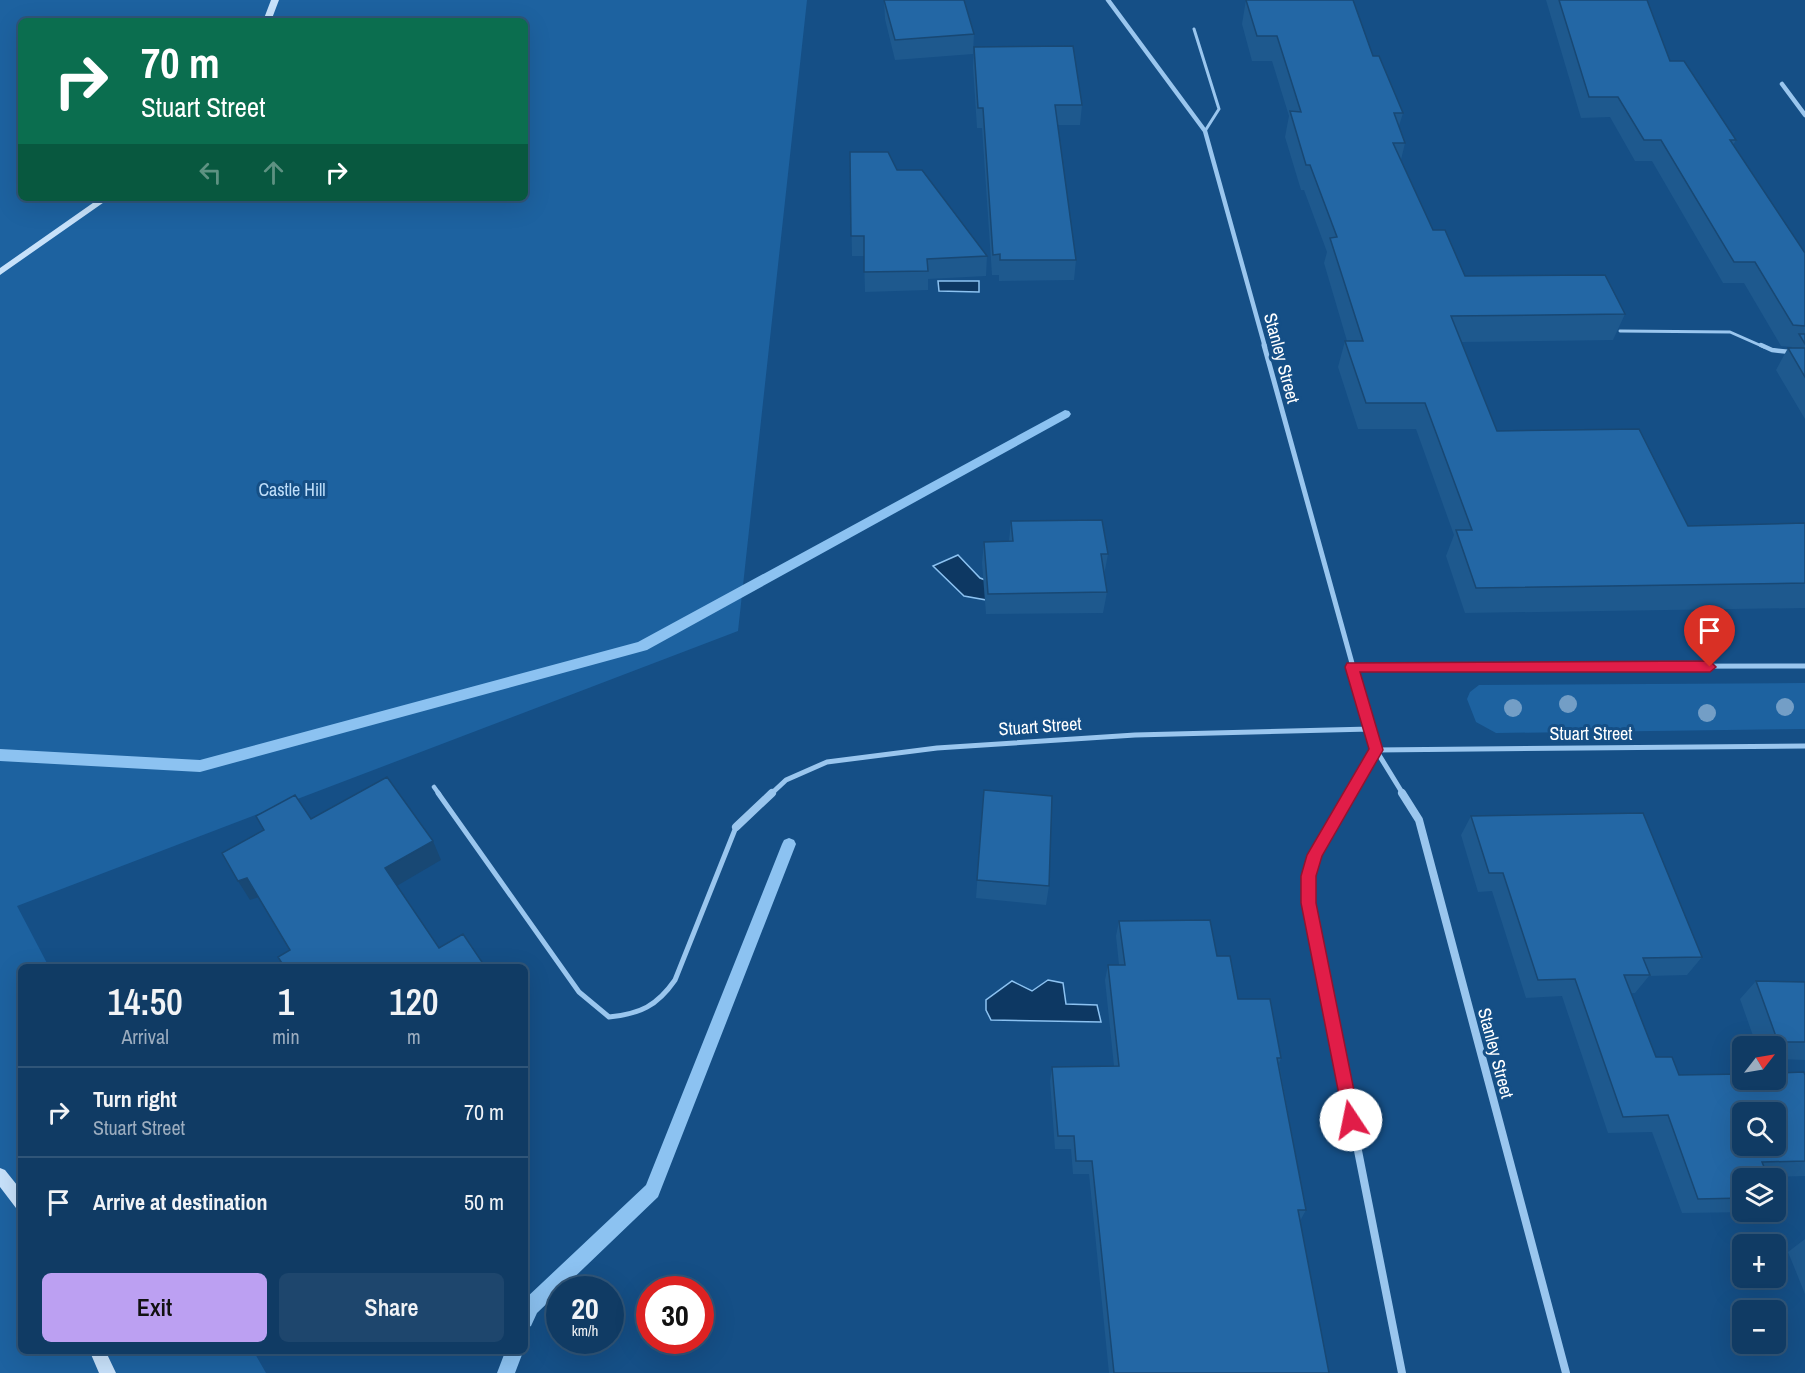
<!DOCTYPE html>
<html lang="en">
<head>
<meta charset="utf-8">
<style>
  :root { --surface:#103b64; --page:#1e466d; --text:#f1f3f6; --muted:#9cadbf; --line:#305578; --accent:#bca0f2 }
  body { margin:0; font-family:"Archivo Narrow",sans-serif; background:var(--page); color:var(--text); height:100vh; display:flex; flex-direction:column; font-size:22px; white-space:nowrap }
  * { box-sizing:border-box; margin:0 }
  p { font-size:20px; color:var(--muted) }
  .icon { flex:none; width:33px; height:33px; fill:none; stroke:currentColor; stroke-width:2; stroke-linecap:round; stroke-linejoin:round }
  .map { position:relative; flex:1; overflow:hidden }
  .side { position:absolute; left:18px; top:964px; width:510px; height:390px; display:flex; flex-direction:column; background:var(--surface); border-radius:9px; box-shadow:0 6px 24px #0002,0 0 0 2px var(--line) }
  .side>* { flex:none }
  .guide { position:absolute; left:18px; top:18px; width:510px; height:183px; border-radius:9px; box-shadow:0 6px 24px #0002,0 0 0 2px var(--line); background:#0b6e4f; color:#fff; overflow:hidden }
  .needle { width:39px; rotate:59deg }
  .buttons { position:absolute; left:1732px; top:1036px; display:grid; gap:12px }
  .buttons a { display:grid; place-items:center; width:54px; height:54px; border-radius:9px; background:var(--surface); box-shadow:0 6px 24px #0002,0 0 0 2px var(--line); font-size:30px }
  .speed { position:absolute; left:546px; top:1276px; display:flex; gap:12px; font-size:30px; font-weight:700; text-align:center }
  .speed>* { display:grid; place-content:center; width:78px; height:78px; border-radius:50%; background:var(--surface); box-shadow:0 6px 24px #0002,0 0 0 2px var(--line); line-height:1 }
  .speed small { font-size:15px; font-weight:400 }
  .speed .limit { border:9px solid #d22; background:#fff; color:#111 }
  .pin { position:absolute; display:grid; place-items:center; width:51px; height:51px; color:#fff; margin:-62px -26px; border-radius:50% 50% 50% 0; rotate:-45deg; box-shadow:0 0 6px #0007 }
  .pin .icon { rotate:45deg }
  .me { position:absolute; width:66px; margin:-33px; rotate:349deg; stroke-linejoin:round; filter:drop-shadow(0 0 4px #0008) }
  .turn { display:flex; align-items:center; gap:21px; height:126px; padding:0 24px; font-size:27px }
  .turn .icon { width:78px; height:78px; stroke-width:2.5 }
  .turn b { display:block; font-size:42px; line-height:51px }
  .lanes { display:flex; align-items:center; height:57px; padding:0 24px; background:#0003; justify-content:center; gap:30px; direction:ltr }
  .lanes .off { opacity:.35 }
  .eta { display:flex; justify-content:space-evenly; align-items:center; height:102px; text-align:center }
  .eta b { font-size:36px; font-weight:600; line-height:42px }
  .primary-button { display:flex; gap:12px; margin-top:auto; padding:12px 24px }
  .primary-button a { flex:1; height:69px; border-radius:9px; background:var(--accent); color:#111; font-size:24px; font-weight:600; line-height:69px; text-align:center }
  .primary-button a+a { background:var(--page); color:var(--text) }
  ul { padding:0; list-style:none }
  li { display:flex; align-items:center; gap:18px; height:90px; padding:0 24px; border-top:2px solid var(--line) }
  li div { flex:1 }
  li b { display:block; font-size:22px }
  li em { font-style:normal }
  .map>svg:first-child { display:block }
</style>
</head>
<body>
<div class="map">
<svg width="1805" height="1373" viewBox="0 0 1805 1373">
  <rect width="100%" height="100%" fill="#154f86"/>
  <!-- green -->
  <path fill="#1d62a0" fill-rule="evenodd" d="M0 0H807L738 631 17 906 49 967 21 968V1352H254L266 1373H0ZM21 21H525V198H21Z
    M1805 683V729L1496 733 1476 722 1467 699 1470 692 1479 685Z"/>
  <!-- water -->
  <path fill="#0d3863" stroke="#8cc2f1" stroke-width="1.5" d="M938 281H979V292L939 291Z
    M958 555 980 578 988 581 992 601 964 596 933 566Z
    M1048 980 1063 983 1066 1004 1097 1005 1101 1022 991 1020 986 1010V1000L1012 981 1032 991Z"/>
  <g fill="none" stroke-linecap="round" stroke-linejoin="round">
    <!-- stream -->
    <path fill="#8cc2f1" fill-rule="evenodd" d="M1065 410 1069 411 1071 414 1069 417 647 650 200 772 0 761V749L200 760 638 642Z
      M789 838 794 840 796 844 658 1197 537 1313 531 1326 525 1329V1299L646 1185 782 844 784 840Z
      M505 1352H523L515 1373H497Z"/>
    <!-- lane-far2 -->
    <path stroke="#9ac6ee" stroke-width="3" d="M1194 29 1219 109 1205 131
      M1620 331 1730 332 1764 347"/>
    <!-- lane-far1 -->
    <path stroke="#9ac6ee" stroke-width="4.5" d="M1761 345 1772 350 1790 352
      M434 787 439 794"/>
    <!-- lane -->
    <path stroke="#9ac6ee" stroke-width="5" d="M438 793 579 992 609 1017C640 1014 657 1006 675 980L736 827"/>
    <!-- street-far2 -->
    <path stroke="#9ac6ee" stroke-width="4.5" d="M1108 0 1205 131 1265 347
      M1782 84 1805 115"/>
    <!-- street-far1 -->
    <path stroke="#9ac6ee" stroke-width="5" d="M1264 345 1376 750 1403 794
      M1352 667 1805 666
      M771 794 786 780 827 762 937 748 1135 735 1370 729
      M1350 794 1376 750 1805 746"/>
    <!-- street -->
    <path stroke="#9ac6ee" stroke-width="8" d="M1351 793C1327 834 1309 853 1309 903L1402 1373
      M1402 793 1419 820 1566 1373
      M736 827 772 793"/>
    <!-- secondary -->
    <path fill="#c7e1fa" fill-rule="evenodd" d="M271 0H279L271 21H263Z
      M100 198H110L0 275V268Z
      M0 1168 5 1170 21 1190V1211L16 1208 0 1187Z
      M90 1352H106L116 1373H99Z"/>
  </g>
  <!-- trees -->
  <g fill="#739ec6">
    <circle cx="1568" cy="704" r="9"/>
    <circle cx="1785" cy="707" r="9"/>
    <circle cx="1513" cy="708" r="9"/>
    <circle cx="1707" cy="713" r="9"/>
  </g>
  <!-- wall -->
  <path fill="#1e598e" d="M884 0 974 34 973 54 895 60 885 19Z
    M1246 0 1373 56 1403 113 1399 126 1405 143 1401 160 1433 230 1465 276 1625 314 1613 340 1462 342 1497 431 1688 526 1805 523V608L1465 613 1446 556 1454 535 1416 429H1358L1338 367 1345 341H1347L1324 263 1327 252 1304 190H1301L1285 137 1289 116 1272 61H1252L1242 24Z
    M1546 0H1647L1670 61 1736 140 1733 145 1805 253V419L1776 370 1788 348H1791L1792 347 1781 346 1744 283H1723L1652 161H1635L1610 117 1581 118Z
    M974 47 1082 105 1080 125H1058L1076 260 1074 280 999 281V275H992L982 128H977L973 67Z
    M850 152 897 170 987 256 986 276 928 279V290L865 292 864 256H852Z
    M1011 521 1108 554 1104 575 1107 592 1103 613 986 614 982 563 984 542 1009 541Z
    M984 790 1049 886 1046 905 976 898Z
    M1471 816 1702 957 1687 975 1649 976 1635 993H1631L1656 1057 1679 1075H1805V1176L1768 1177 1743 1179V1212H1752L1682 1213 1652 1132 1608 1133 1562 996 1526 998 1492 891 1478 892 1461 835Z
    M1119 921 1217 956 1238 999 1281 1058 1279 1063 1306 1210 1300 1221 1329 1373H1109L1089 1174H1073L1071 1149H1055L1050 1081 1052 1067 1114 1066 1105 980 1108 965H1119L1116 936Z
    M1756 981 1805 982V1060L1776 1059V1047H1757L1740 999Z
    M1805 1239V1294L1788 1252Z"/>
  <!-- shaded-wall -->
  <path fill="#184874" d="M433 841 441 860 395 887 385 868Z
    M247 878 259 897 250 900 238 881Z"/>
  <!-- building -->
  <path fill="#2367a5" stroke="#184874" stroke-width="1.5" fill-rule="evenodd" d="M884 0H964L974 34 895 40Z
    M1246 0H1353L1373 56H1379L1403 113H1394L1405 143H1393L1433 230H1445L1465 276 1605 275 1625 314 1451 316 1497 431 1639 429 1688 526 1805 523V583L1476 588 1456 530H1472L1425 403H1366L1345 341H1363L1330 238 1337 237 1310 165H1306L1290 111 1301 112 1277 36H1257Z
    M1559 0H1647L1670 61H1684L1736 140H1730L1805 253V326L1793 325 1755 262H1734L1661 140H1644L1618 97H1589Z
    M1073 46 1082 105H1055L1076 260H1000V254L993 255 983 108H978L974 47Z
    M850 152H888L897 170H922L987 256 927 259 928 271 864 272V236H851Z
    M1799 334H1805V344Z
    M1788 348H1805V377Z
    M1102 520 1108 554H1101L1107 592 988 594 984 542 1013 541 1011 521Z
    M387 777 433 841 385 868 439 948 463 934 486 968H285L278 957 290 950 247 878 238 881 222 853 264 830 256 816 295 795 311 819Z
    M984 790 1052 796 1049 886 977 880Z
    M1643 813 1702 957 1643 958 1650 975H1624L1656 1057H1672L1679 1075 1743 1074V1080H1776V1073L1804 1072 1805 1075V1161L1762 1162 1769 1179H1743V1198L1698 1199 1668 1115 1623 1117 1575 979 1538 980 1503 873H1489L1471 816ZM1743 1113H1776V1146H1743Z
    M1210 920 1217 956H1230L1238 999H1270L1281 1058H1277L1306 1210H1298L1329 1373H1114L1092 1161H1076L1074 1136H1058L1052 1067 1119 1066 1108 965H1125L1119 921Z
    M1756 981 1805 982V1042H1778Z"/>
  <!-- route -->
  <path fill="#e11d48" stroke="#92132f" stroke-width="1.5" d="M1710 661 1716 667 1710 672H1360L1383 750 1322 856 1316 876V903L1360 1120 1357 1125 1351 1128 1345 1125 1301 903V876L1307 855 1369 749 1345 667 1347 663Z"/>
  <g text-anchor="middle" dominant-baseline="central" stroke-width="6" stroke-linejoin="round" paint-order="stroke">
    <!-- street labels -->
    <g font-size="18" fill="#fff" stroke="#154f86">
      <text transform="translate(1282 358) rotate(75)">Stanley Street</text>
      <text transform="translate(1040 726) rotate(-4)">Stuart Street</text>
      <text x="1591" y="733">Stuart Street</text>
      <text transform="translate(1496 1053) rotate(75)">Stanley Street</text>
    </g>
    <!-- park labels -->
    <g font-size="18" fill="#c0dffa" stroke="#154f86">
      <text x="292" y="489">Castle Hill</text>
    </g>
  </g>
</svg>
<div class="buttons">
<a><svg class="needle" viewBox="-14 -14 28 28"><path d="M0-13l5 13h-10z" fill="#e53935"/><path d="M0 13l5-13h-10z" fill="#9cadbf"/></svg></a>
<a><svg class="icon" aria-label="search" viewBox="0 0 24 24"><circle cx="10" cy="10" r="6"/><path d="M15 15l6 6"/></svg></a>
<a><svg class="icon" aria-label="layers" viewBox="0 0 24 24"><path d="M12 4l9 5-9 5-9-5zM3 14l9 5 9-5"/></svg></a>
<a>+</a>
<a>−</a>
</div>
<div class="speed"><div>20<small>km/h</small></div><div class="limit">30</div></div>
<div class="pin" style="left:1710px;top:667px;background:#d93025"><svg class="icon" aria-label="arrive" viewBox="0 0 24 24"><path d="M6 21V4h12l-3 4 3 4H6"/></svg></div>
<svg class="me" style="left:1351px;top:1120px" viewBox="-20 -20 40 40"><circle r="19" fill="#fff"/><path d="M0-13L10 11 0 6-10 11z" fill="#e11d48"/></svg>
<div class="guide">
<div class="turn"><svg class="icon" aria-label="right" viewBox="0 0 24 24"><path d="M7 20v-9h11M14 6l5 5-5 5"/></svg><div><b>70 m</b>Stuart Street</div></div>
<div class="lanes"><svg class="icon off" aria-label="left" viewBox="0 0 24 24"><path d="M17 20v-9H6M10 6l-5 5 5 5"/></svg><svg class="icon off" aria-label="ahead" viewBox="0 0 24 24"><path d="M12 20V5M6 11l6-6 6 6"/></svg><svg class="icon" aria-label="right" viewBox="0 0 24 24"><path d="M7 20v-9h11M14 6l5 5-5 5"/></svg></div>
</div>
<section class="side">
<div class="eta">
<div><b>14:50</b><p>Arrival</p></div>
<div><b>1</b><p>min</p></div>
<div><b>120</b><p>m</p></div>
</div>
<ul>
<li><svg class="icon" aria-label="right" viewBox="0 0 24 24"><path d="M7 20v-9h11M14 6l5 5-5 5"/></svg><div><b>Turn right</b><p>Stuart Street</p></div><em>70 m</em></li>
<li><svg class="icon" aria-label="arrive" viewBox="0 0 24 24"><path d="M6 21V4h12l-3 4 3 4H6"/></svg><div><b>Arrive at destination</b></div><em>50 m</em></li>
</ul>
<div class="primary-button"><a>Exit</a><a>Share</a></div>
</section>
</div>
</body>
</html>
